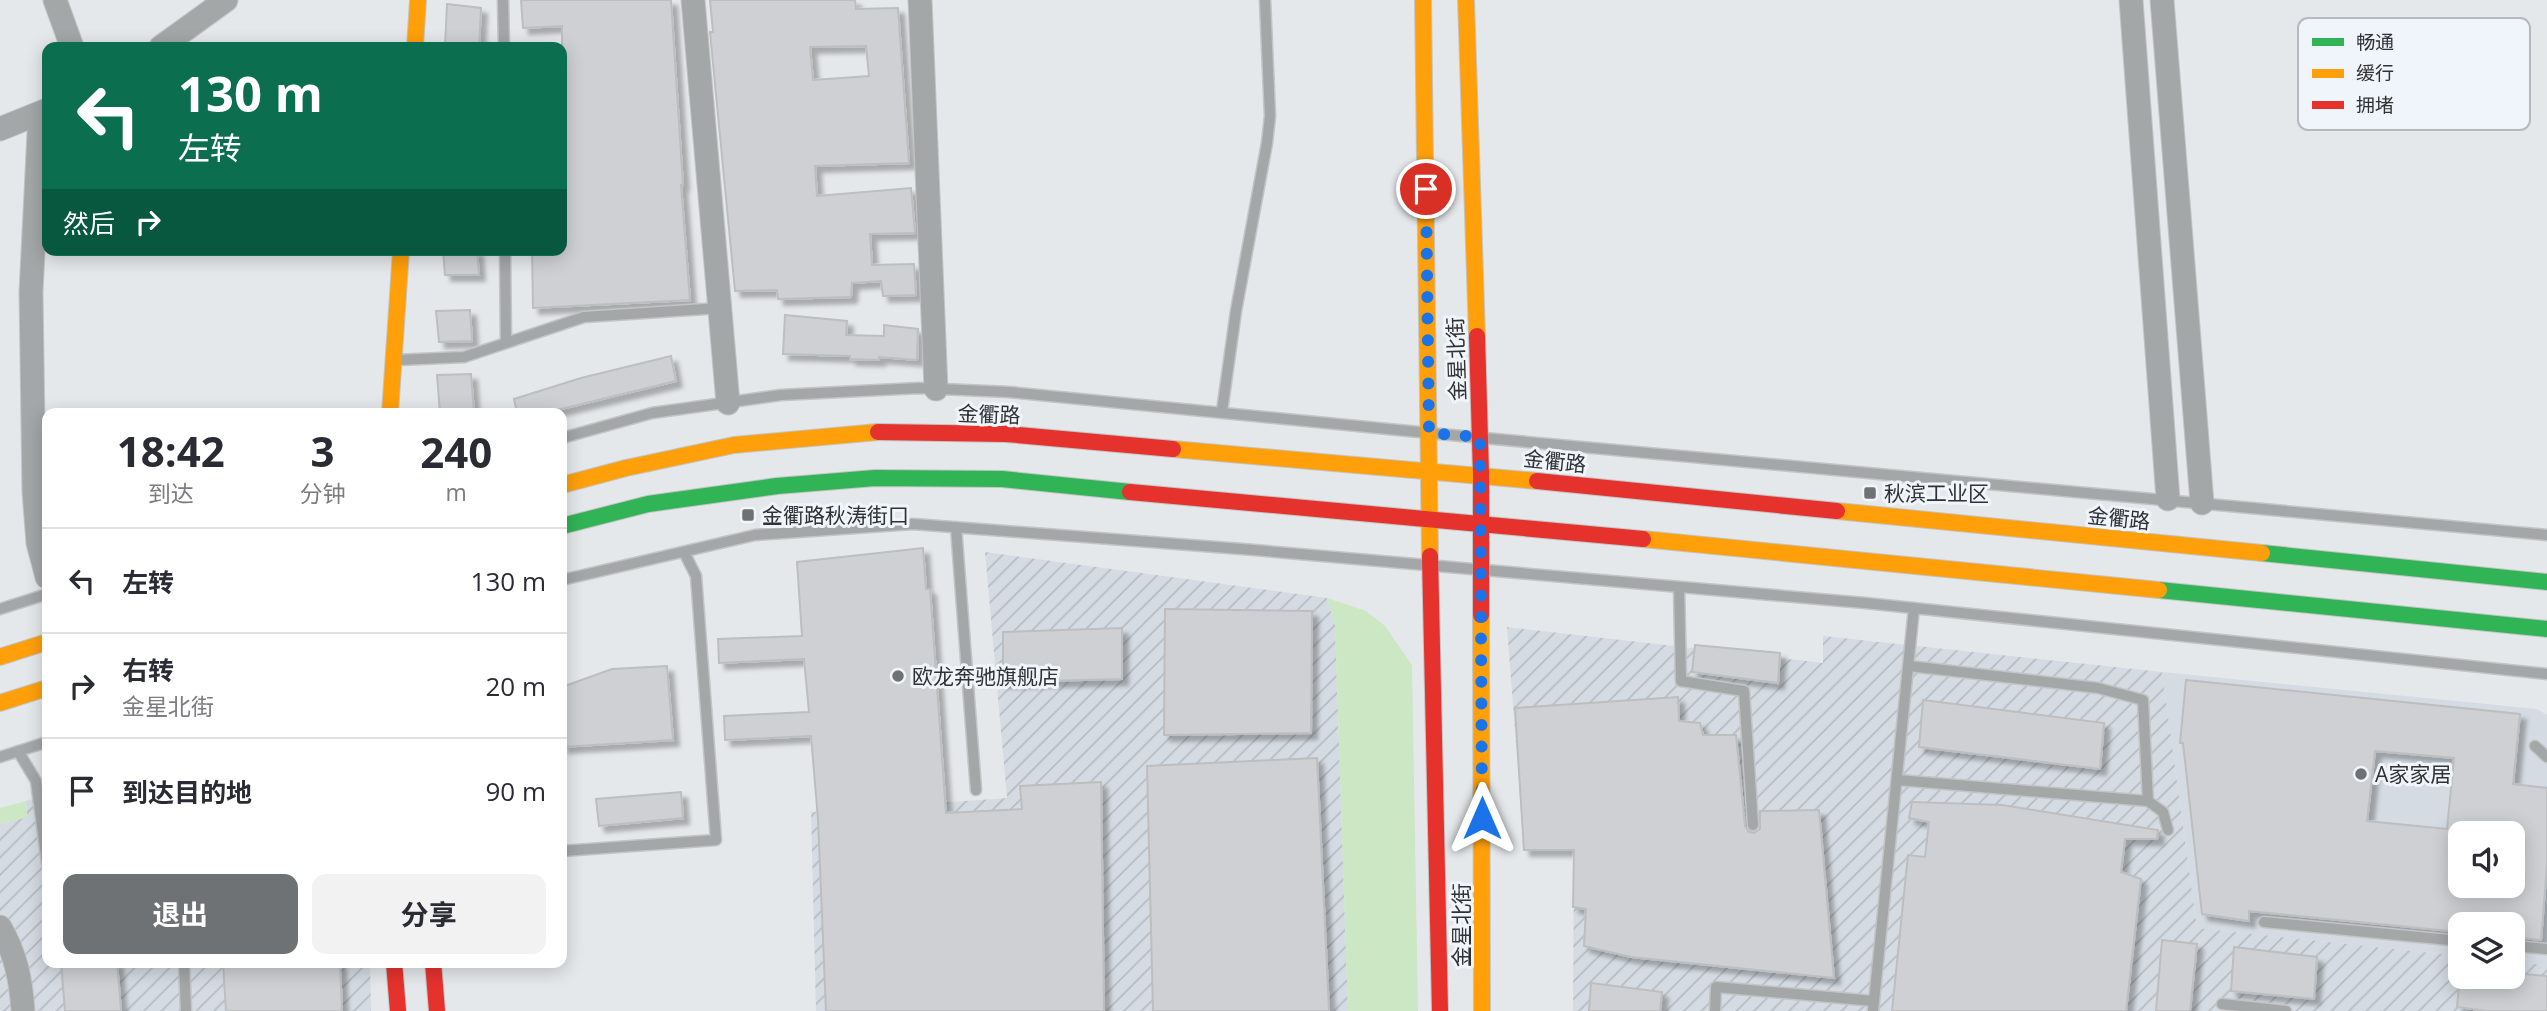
<!DOCTYPE html>
<html lang="zh">
<head>
<meta charset="utf-8">
<style>
  :root { --surface:#fff; --page:#f2f2f3; --text:#2b2b33; --muted:#7c7c81; --line:#e1e1e2; --accent:#6f7274 }
  body { margin:0; font-family:"Open Sans","Noto Sans SC",sans-serif; background:var(--page); color:var(--text); height:100vh; display:flex; flex-direction:column; font-size:26px; white-space:nowrap }
  * { box-sizing:border-box; margin:0 }
  p { font-size:23px; color:var(--muted) }
  .icon { flex:none; width:38px; height:38px; fill:none; stroke:currentColor; stroke-width:2; stroke-linecap:round; stroke-linejoin:round }
  .map { position:relative; flex:1; overflow:hidden }
  .drawer { position:absolute; left:42px; top:408px; width:525px; height:560px; display:flex; flex-direction:column; background:var(--surface); border-radius:14px; box-shadow:0 4px 18px #0003 }
  .drawer>* { flex:none }
  .hud { position:absolute; left:42px; top:42px; width:525px; height:214px; border-radius:14px; box-shadow:0 4px 18px #0003; background:#0b6e4f; color:#fff; overflow:hidden }
  .controls { position:absolute; left:2448px; top:821px; display:grid; gap:14px }
  .controls a { display:grid; place-items:center; width:77px; height:77px; border-radius:14px; background:var(--surface); box-shadow:0 4px 18px #0003; font-size:35px }
  .pin { position:absolute; display:grid; place-items:center; width:60px; height:60px; color:#fff; margin:-30px; border:4px solid #fff; border-radius:50%; box-shadow:0 2px 7px #0007 }
  .me { position:absolute; width:77px; margin:-38px; rotate:0deg; stroke-linejoin:round; filter:drop-shadow(0 0 5px #0008) }
  .turn { display:flex; align-items:center; gap:24px; height:147px; padding:0 21px; font-size:32px }
  .turn .icon { width:91px; height:91px; stroke-width:2.5 }
  .turn b { display:block; font-size:49px; line-height:60px }
  .then { display:flex; align-items:center; height:66px; padding:0 21px; background:#0003; gap:14px; font-size:26px }
  .eta { display:flex; justify-content:space-evenly; align-items:center; height:119px; text-align:center }
  .eta b { font-size:42px; font-weight:700; line-height:49px }
  .action { display:flex; gap:14px; margin-top:auto; padding:14px 21px }
  .action a { flex:1; height:80px; border-radius:14px; background:var(--accent); color:#fff; font-size:28px; font-weight:700; line-height:80px; text-align:center }
  .action a+a { background:var(--page); color:var(--text) }
  ul { padding:0; list-style:none }
  li { display:flex; align-items:center; gap:21px; height:105px; padding:0 21px; border-top:2px solid var(--line) }
  li div { flex:1 }
  li b { display:block; font-size:26px }
  li em { font-style:normal }
  .map>svg:first-child { display:block }
</style>
</head>
<body>
<div class="map">
<svg width="2547" height="1011" viewBox="0 0 2547 1011">
  <defs>
    <pattern id="industrial-furrows" width="10" height="10" patternUnits="userSpaceOnUse" patternTransform="scale(1.75)"><rect width="10" height="10" fill="#d4dbe2"/><path d="M-1 1l2-2M0 10L10 0M9 11l2-2" fill="none" stroke="#b6bcc2"/></pattern>
    <filter id="shadow"><feDropShadow dx="6" dy="6" stdDeviation="2" flood-color="#0004"/></filter>
  </defs>
  <rect width="100%" height="100%" fill="#e5e8ea"/>
  <!-- built -->
  <path fill="#d4dbe2" fill-rule="evenodd" d="M2162 672 2537 709 2547 715V965L2513 962V924H2460V956L2197 928ZM2460 833H2513V886H2460Z"/>
  <!-- industrial -->
  <path fill="url(#industrial-furrows)" d="M985 552 1327 598 1335 625 1348 1011H816L811 812 1007 798Z
    M1507 627 1823 663V636L2162 672 2197 928 2460 956V976H2513V962L2547 965V1011H1573L1574 851 1524 850Z
    M47 794V962L370 963 371 1011H0V824L27 817 26 801Z"/>
  <!-- green -->
  <path fill="#cbe7c3" d="M1327 598 1366 611 1385 626 1412 665 1418 1011H1348L1335 625Z
    M26 801 27 817 0 824V808Z"/>
  <!-- building -->
  <path fill="#cfd0d3" stroke="#bcbec0" stroke-width="2" fill-rule="evenodd" filter="url(#shadow)" d="M521 0H671L683 185H681L690 300 533 308 532 250H562V26L523 28Z
    M710 0H855L856 9 898 8 909 163 815 166 817 196 911 188 915 233 870 234 872 265 914 264 916 295 883 296 881 281 852 283 851 297 778 299 777 290 735 291 710 32H713ZM866 46 869 76 813 80 810 47Z
    M447 4 481 8 479 47H445Z
    M443 250H477L479 275H445Z
    M470 310 472 341 439 342 436 311Z
    M785 315 847 321 846 335 884 336V325L918 329 917 360 879 357V360L850 359V356L783 354Z
    M671 356 676 381 545 413H517L514 399 581 378Z
    M471 374 474 413H440L437 375Z
    M923 548 926 589H930L946 813 1022 809 1020 786 1101 782 1104 1011H826L818 819 811 736 725 740 724 716 809 712 804 659 719 663 718 639 802 636 797 562Z
    M1165 609 1312 611 1311 733 1164 735Z
    M1122 628V679L1003 682V632Z
    M1695 645 1780 653 1778 683 1692 672Z
    M667 666 673 740 562 747V687L612 669Z
    M2186 680 2520 714 2513 784 2547 788V865L2541 940 2513 937V924H2460V932L2249 911V921L2202 914 2183 743H2180ZM2375 751 2454 758 2447 829 2367 821ZM2460 833H2513V886H2460Z
    M1678 697 1679 721 1700 723 1703 735H1736L1745 826 1749 832 1754 833 1760 829V811L1819 810 1834 978 1631 957 1584 946 1586 909 1573 907 1574 850H1524L1515 708Z
    M1923 700 2104 723 2100 769 1919 747Z
    M1317 758 1329 1011H1153L1147 766Z
    M681 792 683 818 599 826 596 799Z
    M1912 802 2002 805 2158 830 2157 839H2125L2121 872 2141 879 2126 1011H1892L1908 855 1925 857 1929 822 1909 818Z
    M2162 940 2197 944 2190 1011H2156Z
    M2234 947 2317 957 2314 999 2231 991Z
    M61 962H117L121 1011H65Z
    M223 962H340L342 1011H226Z
    M2513 973 2547 976V1011H2488L2457 1007 2460 976H2513Z
    M1591 983 1662 992 1660 1011H1589Z"/>
  <g fill="none" stroke-linecap="round" stroke-linejoin="round">
    <!-- lane casing -->
    <g stroke="#c2c4c5" stroke-width="13">
      <path id="lane" d="M503 0 504 47
        M505 250 506 343
        M397 360 464 357 584 317 720 308
        M1222 411 1236 311 1267 143 1270 116 1265 0
        M562 438 652 413 781 395 919 388 1009 392 1429 433 2547 535
        M956 527 976 790
        M562 580 755 535 913 524 1242 549 1865 603 2547 674
        M1679 587 1681 681 1744 691 1753 825
        M0 609 47 594
        M1909 666 2098 688 2143 700 2148 801
        M2535 746 2547 757
        M18 751 36 781 47 863
        M0 757 47 742
        M1898 780 2148 801 2163 812 2168 830
        M562 851 716 840 696 576 684 552
        M2264 922 2460 941
        M2513 946 2547 949
        M184 962 186 1011
        M2222 1004 2286 1011
        M1715 1011 1716 987 1874 1001
        M1873 1011 1914 608"/>
    </g>
    <!-- street casing -->
    <g stroke="#c2c4c5" stroke-width="25">
      <path id="street" d="M55 0 72 47
        M693 0 728 403
        M920 0 936 389
        M2131 0 2168 499
        M2162 0 2202 503
        M161 47 226 0
        M40 113 31 292 34 492 38 543 47 577
        M0 129 47 110
        M0 927C16 954 21 981 23 1011"/>
    </g>
    <!-- fast casing -->
    <g stroke="#c2c4c5" stroke-width="18">
      <path id="fast" d="M562 526 648 504 777 486 875 478 1002 479 1130 492
        M2262 553 2547 582
        M2159 590 2547 629"/>
    </g>
    <!-- slow casing -->
    <g stroke="#c2c4c5" stroke-width="18">
      <path id="slow" d="M1423 0 1430 556
        M1466 0 1477 336
        M415 47 418 0
        M390 413 401 250
        M1173 449 1537 481
        M562 485 626 468 734 445 878 432
        M1837 511 2262 553
        M1643 539 2159 590
        M1481 615 1482 1011
        M0 657 47 642
        M0 703 47 688"/>
    </g>
    <!-- jam casing -->
    <g stroke="#c2c4c5" stroke-width="18">
      <path id="jam" d="M1477 336 1481 475V615
        M878 432 1006 434 1173 449
        M1537 481 1837 511
        M1130 492 1643 539
        M1430 556 1440 1011
        M394 962 398 1011
        M433 962 437 1011"/>
    </g>
    <!-- lane -->
    <use href="#lane" stroke="#a4a7a8" stroke-width="10"/>
    <!-- street -->
    <use href="#street" stroke="#a4a7a8" stroke-width="23"/>
    <!-- fast -->
    <use href="#fast" stroke="#30b455" stroke-width="16"/>
    <!-- slow -->
    <use href="#slow" stroke="#ff9f0a" stroke-width="16"/>
    <!-- jam -->
    <use href="#jam" stroke="#e5322d" stroke-width="16"/>
  </g>
  <g fill="none" stroke-linecap="round" stroke-linejoin="round">
    <!-- route -->
    <path stroke="#1a73e8" stroke-width="12" stroke-dasharray="0 21.6" d="M1426 189 1429 433 1480 437 1482 818"/>
  </g>
  <!-- markers -->
  <g fill="#6f7274" stroke="#eff5fb" stroke-width="2.5">
    <rect x="1863" y="486" width="14" height="14" rx="3.5"/>
    <rect x="741" y="508" width="14" height="14" rx="3.5"/>
    <circle cx="898" cy="676" r="7"/>
    <circle cx="2361" cy="774" r="7"/>
  </g>
  <g text-anchor="middle" dominant-baseline="central" stroke-width="6" stroke-linejoin="round" paint-order="stroke">
    <!-- street labels -->
    <g font-size="21" fill="#303234" stroke="#eff5fb">
      <text transform="translate(1456 359) rotate(-92)">金星北街</text>
      <text transform="translate(989 414) rotate(2)">金衢路</text>
      <text transform="translate(1555 461) rotate(6)">金衢路</text>
      <text transform="translate(2119 518) rotate(6)">金衢路</text>
      <text transform="translate(1461 925) rotate(-90)">金星北街</text>
    </g>
    <!-- poi labels -->
    <g font-size="21" fill="#303234" stroke="#eff5fb" text-anchor="start">
      <text x="1884" y="493">秋滨工业区</text>
      <text x="762" y="515">金衢路秋涛街口</text>
      <text x="912" y="676">欧龙奔驰旗舰店</text>
      <text x="2375" y="774">A家家居</text>
    </g>
  </g>
  <!-- legend -->
  <rect x="2298" y="18" width="232" height="112" rx="10" fill="#eff5fb" stroke="#b6babf" stroke-width="2"/>
  <rect x="2312" y="38" width="32" height="8" fill="#30b455"/>
  <rect x="2312" y="69" width="32" height="9" fill="#ff9f0a"/>
  <rect x="2312" y="101" width="32" height="8" fill="#e5322d"/>
  <g font-size="19" fill="#303234">
    <text x="2356" y="49">畅通</text>
    <text x="2356" y="80">缓行</text>
    <text x="2356" y="112">拥堵</text>
  </g>
</svg>
<div class="controls">
<a><svg class="icon" aria-label="sound" viewBox="0 0 24 24"><path d="M4 9h4l5-4v14l-5-4H4zM17 9q2 3 0 6"/></svg></a>
<a><svg class="icon" aria-label="layers" viewBox="0 0 24 24"><path d="M12 4l9 5-9 5-9-5zM3 14l9 5 9-5"/></svg></a>
</div>
<div class="pin" style="left:1426px;top:189px;background:#d93025"><svg class="icon" aria-label="arrive" viewBox="0 0 24 24"><path d="M6 21V4h12l-3 4 3 4H6"/></svg></div>
<svg class="me" style="left:1482px;top:818px" viewBox="-20 -20 40 40"><path d="M0-17L14 15 0 8-14 15z" fill="#1a73e8" stroke="#fff" stroke-width="4"/></svg>
<div class="hud">
<div class="turn"><svg class="icon" aria-label="left" viewBox="0 0 24 24"><path d="M17 20v-9H6M10 6l-5 5 5 5"/></svg><div><b>130 m</b>左转</div></div>
<div class="then">然后<svg class="icon" aria-label="right" viewBox="0 0 24 24"><path d="M7 20v-9h11M14 6l5 5-5 5"/></svg></div>
</div>
<section class="drawer">
<div class="eta">
<div><b>18:42</b><p>到达</p></div>
<div><b>3</b><p>分钟</p></div>
<div><b>240</b><p>m</p></div>
</div>
<ul>
<li><svg class="icon" aria-label="left" viewBox="0 0 24 24"><path d="M17 20v-9H6M10 6l-5 5 5 5"/></svg><div><b>左转</b></div><em>130 m</em></li>
<li><svg class="icon" aria-label="right" viewBox="0 0 24 24"><path d="M7 20v-9h11M14 6l5 5-5 5"/></svg><div><b>右转</b><p>金星北街</p></div><em>20 m</em></li>
<li><svg class="icon" aria-label="arrive" viewBox="0 0 24 24"><path d="M6 21V4h12l-3 4 3 4H6"/></svg><div><b>到达目的地</b></div><em>90 m</em></li>
</ul>
<div class="action"><a>退出</a><a>分享</a></div>
</section>
</div>
</body>
</html>
